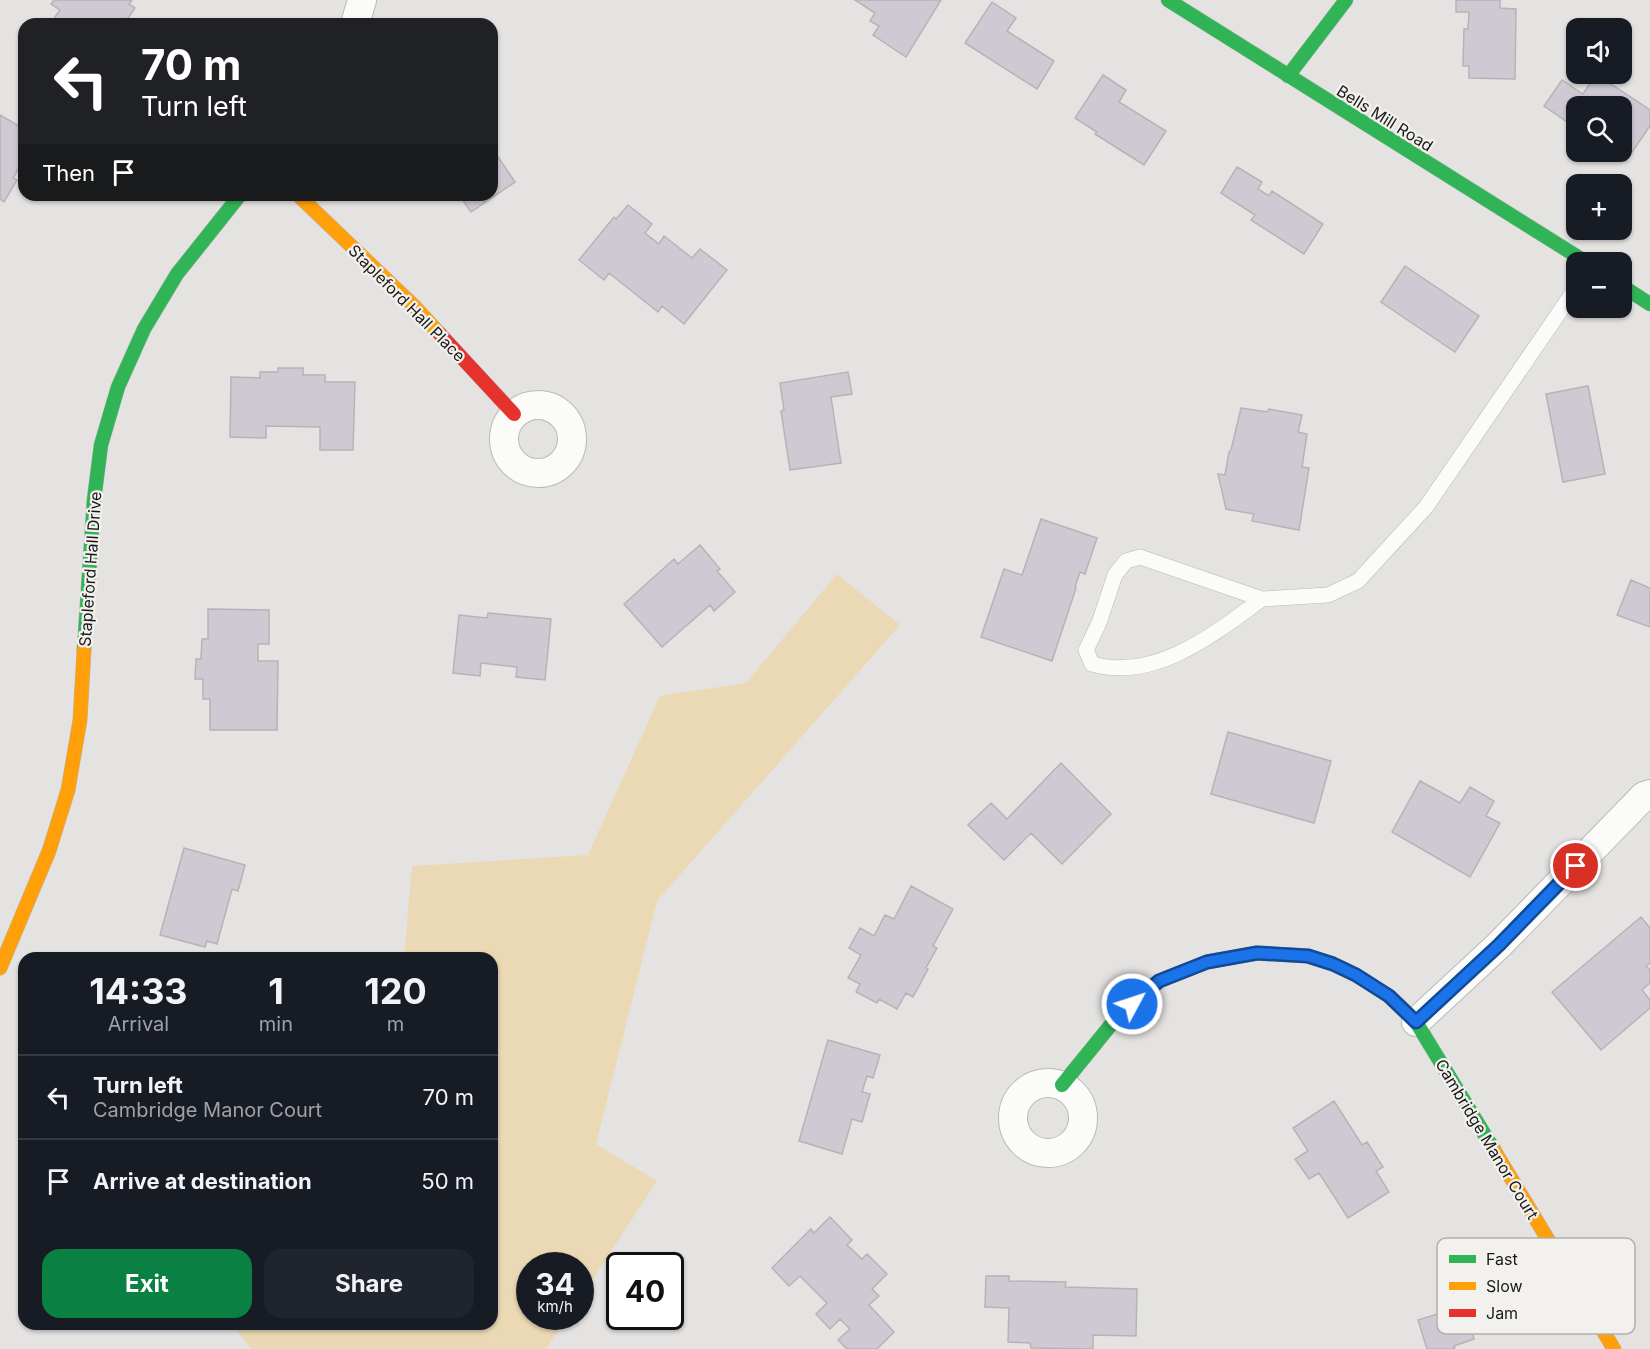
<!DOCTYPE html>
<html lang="en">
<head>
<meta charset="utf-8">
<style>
  :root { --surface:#171b24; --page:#20242c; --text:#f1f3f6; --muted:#9ea1a6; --line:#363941; --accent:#0b8043 }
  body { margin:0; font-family:Inter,sans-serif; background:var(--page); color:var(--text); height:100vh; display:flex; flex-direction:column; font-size:22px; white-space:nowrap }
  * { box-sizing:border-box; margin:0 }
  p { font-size:20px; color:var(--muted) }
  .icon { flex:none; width:33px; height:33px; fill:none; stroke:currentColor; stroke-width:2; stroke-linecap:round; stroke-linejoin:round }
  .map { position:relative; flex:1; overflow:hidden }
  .panel { position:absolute; left:18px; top:952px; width:480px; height:378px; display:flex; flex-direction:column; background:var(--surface); border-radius:18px; box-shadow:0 2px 4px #0004 }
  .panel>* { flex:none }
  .guide { position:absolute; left:18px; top:18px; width:480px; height:183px; border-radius:18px; box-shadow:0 2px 4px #0004; background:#202124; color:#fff; overflow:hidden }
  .tools { position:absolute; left:1566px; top:18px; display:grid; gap:12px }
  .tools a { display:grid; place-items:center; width:66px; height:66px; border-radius:12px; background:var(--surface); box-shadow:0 2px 4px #0004; font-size:30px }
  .speed { position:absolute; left:516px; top:1252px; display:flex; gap:12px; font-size:30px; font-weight:700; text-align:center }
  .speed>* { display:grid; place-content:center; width:78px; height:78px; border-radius:50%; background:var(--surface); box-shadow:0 2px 4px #0004; line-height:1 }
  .speed small { font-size:15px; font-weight:400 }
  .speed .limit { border:3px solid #111; border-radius:9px; background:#fff; color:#111 }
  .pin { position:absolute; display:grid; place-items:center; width:51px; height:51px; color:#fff; margin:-26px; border:3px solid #fff; border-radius:50%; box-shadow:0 2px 6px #0007 }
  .me { position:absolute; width:66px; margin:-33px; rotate:50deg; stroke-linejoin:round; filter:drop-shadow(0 0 4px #0008) }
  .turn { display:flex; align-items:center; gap:21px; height:126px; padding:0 24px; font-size:27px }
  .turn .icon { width:78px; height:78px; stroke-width:2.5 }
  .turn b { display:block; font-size:42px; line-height:51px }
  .then { display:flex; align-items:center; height:57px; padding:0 24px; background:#0003; gap:12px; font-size:22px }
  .eta { display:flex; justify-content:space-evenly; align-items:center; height:102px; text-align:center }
  .eta b { font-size:36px; font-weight:700; line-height:42px }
  .primary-button { display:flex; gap:12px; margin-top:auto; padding:12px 24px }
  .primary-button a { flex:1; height:69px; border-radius:18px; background:var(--accent); color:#fff; font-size:24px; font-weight:700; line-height:69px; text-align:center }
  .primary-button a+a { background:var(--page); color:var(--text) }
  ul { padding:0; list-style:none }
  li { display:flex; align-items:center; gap:18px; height:84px; padding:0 24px; border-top:2px solid var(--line) }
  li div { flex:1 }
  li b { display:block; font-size:22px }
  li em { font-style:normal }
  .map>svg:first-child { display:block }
</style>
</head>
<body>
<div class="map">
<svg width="1650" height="1349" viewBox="0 0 1650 1349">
  <rect width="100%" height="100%" fill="#e4e3e1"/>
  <!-- green -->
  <path fill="#ebd8b4" d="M837 574 900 625 657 901 596 1144 657 1181 581 1297 580 1266H530V1317H567L546 1349H251L233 1325 492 1324V958H404L412 866 588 855 660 696 746 683Z"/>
  <!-- building -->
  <path fill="#cfc9d4" stroke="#b5b4b4" stroke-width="1.5" d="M54 0H132L129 4 135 8 124 24H50L60 10 51 4Z
    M855 0H941L906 57 873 35 879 26 870 21 875 13Z
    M1456 0H1500V8L1516 9 1515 79 1469 78V66H1463L1464 29H1468L1469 12H1456Z
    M992 2 1016 18 1007 31 1054 61 1037 89 965 43Z
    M1596 74 1650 110V126L1626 161 1611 152H1622V106H1576V128L1544 106 1562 80 1583 94Z
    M1103 75 1126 90 1119 102 1166 131 1144 165 1095 134 1097 132 1075 118Z
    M0 115 24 129V149L19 158 23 161 13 178 17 180 4 202 0 199Z
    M492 148 515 182 471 212 459 195H492Z
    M1237 167 1262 182 1258 189 1269 196 1272 191 1323 224 1304 254 1251 220 1255 215 1221 193Z
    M628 205 652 224 645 233 659 244 664 236 692 258 700 249 727 270 684 324 662 306 658 312 609 273 604 280 579 260 614 217 616 219Z
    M1405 266 1479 316 1455 352 1381 302Z
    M278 368H303V375H325V382H355L353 450H320V427L266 426V438L230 437 231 377 260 378V372H278Z
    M848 372 852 394 831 397 841 463 790 470 781 411 784 410 780 383Z
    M1588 386 1605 474 1563 482 1546 394Z
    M1241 408 1267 412 1269 409 1302 415 1298 432 1307 434 1302 467 1309 468 1299 530 1252 521 1254 514 1226 509 1218 474 1225 475 1229 452 1231 450Z
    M1041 519 1097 538 1085 574 1080 572 1075 587 1076 588 1052 661 981 637 1004 569 1022 575Z
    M700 545 720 569 717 571 735 592 714 611 710 605 662 647 624 604 674 559 678 564Z
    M1631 580 1650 588V627L1617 615Z
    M208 609 269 610V644H258V661H278L277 730H210V699H203V679H195L196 659H201L202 639H208Z
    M488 613 551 619 545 680 516 677 517 667 481 663 480 676 453 673 459 615 487 618Z
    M1228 732 1331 761 1314 823 1211 794Z
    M1061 763 1111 814 1062 864 1031 833 1004 860 968 825 991 803 1007 819Z
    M1420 781 1460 803 1470 787 1494 801 1486 816 1500 823 1470 877 1392 832Z
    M184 848 245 865 238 891 232 889 217 944 207 941 205 947 160 935Z
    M911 886 953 909 933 946 937 948 926 968 928 969 913 997 906 993 897 1009 879 999 877 1003 856 992 860 984 848 978 861 955 849 948 860 928 874 936 885 915 894 919Z
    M1641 917 1650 928V963L1646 966 1650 970V983L1642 990 1650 1000V1008L1601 1050 1552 992Z
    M828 1040 880 1055 873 1078 867 1076 862 1092 870 1094 862 1122 852 1119 842 1154 799 1141Z
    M1334 1101 1362 1145 1367 1142 1383 1167 1376 1171 1389 1192 1348 1218 1319 1173 1309 1179 1295 1159 1308 1151 1293 1128Z
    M830 1217 852 1240 847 1245 862 1259 867 1254 887 1274 872 1289 879 1296 869 1305 894 1332 877 1349H847L838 1340 850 1329 840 1319 830 1329 816 1314 827 1303 800 1276 789 1286 772 1268 811 1229 814 1233Z
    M986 1276H1009V1281L1066 1282 1065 1287 1137 1289 1136 1336 1093 1335V1349L1031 1348 1030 1343 1008 1342 1009 1308 985 1307Z
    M1464 1306 1474 1339 1454 1346 1455 1349H1427L1418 1320Z"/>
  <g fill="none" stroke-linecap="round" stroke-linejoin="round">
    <!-- lane casing -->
    <g stroke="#b9b9b7" stroke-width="16">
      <path id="lane" d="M1262 599C1214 634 1155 682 1092 664L1086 650 1099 623 1115 575 1126 561 1140 557 1262 599 1328 595 1358 581 1426 507 1576 288"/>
    </g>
    <!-- street casing -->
    <g stroke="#b9b9b7" stroke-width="30">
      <path id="street" d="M355 24 362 0
        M504 439a34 34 0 1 1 68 0a34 34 0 1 1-68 0Z
        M1416 1022 1499 945 1644 796 1650 794
        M1013 1118a35 35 0 1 1 70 0a35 35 0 1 1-70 0Z"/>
    </g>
    <!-- fast casing -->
    <g stroke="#b9b9b7" stroke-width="15">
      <path id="fast" d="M1168 0 1586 262
        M1288 76 1346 0
        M1622 286 1650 304
        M84 650 94 500 101 445 118 387 144 329 177 274 240 195
        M1062 1085 1118 1016 1159 981 1207 962 1257 953 1308 956 1333 964 1356 975 1389 996 1416 1022 1494 1150"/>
    </g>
    <!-- slow casing -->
    <g stroke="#b9b9b7" stroke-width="15">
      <path id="slow" d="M298 195 415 307 439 333
        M0 968 49 851 68 790 80 720 84 650
        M1494 1150 1614 1349"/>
    </g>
    <!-- jam casing -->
    <g stroke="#b9b9b7" stroke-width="15">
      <path id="jam" d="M439 333 514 414"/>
    </g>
    <!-- lane -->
    <use href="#lane" stroke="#fbfbfa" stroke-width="15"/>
    <!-- street -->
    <use href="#street" stroke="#fbfbfa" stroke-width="28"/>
    <!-- fast -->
    <use href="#fast" stroke="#30b455" stroke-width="14"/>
    <!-- slow -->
    <use href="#slow" stroke="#ff9f0a" stroke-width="14"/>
    <!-- jam -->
    <use href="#jam" stroke="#e5322d" stroke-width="14"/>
  </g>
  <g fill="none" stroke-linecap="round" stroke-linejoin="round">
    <!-- route casing -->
    <g stroke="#114b97" stroke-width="15">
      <path id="route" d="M1132 1004 1159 981 1207 962 1257 953 1308 956 1333 964 1356 975 1389 996 1416 1022 1499 945 1576 866"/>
    </g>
    <!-- route -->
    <use href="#route" stroke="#1a73e8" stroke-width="10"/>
  </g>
  <g text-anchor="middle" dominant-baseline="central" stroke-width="4.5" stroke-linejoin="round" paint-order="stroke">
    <!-- street labels -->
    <g font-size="16" fill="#191918" stroke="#f3f1ee">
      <text transform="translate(1385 118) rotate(32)">Bells Mill Road</text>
      <text transform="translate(407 303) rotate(45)">Stapleford Hall Place</text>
      <text transform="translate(90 569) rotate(-86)">Stapleford Hall Drive</text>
      <text transform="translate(1487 1139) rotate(59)">Cambridge Manor Court</text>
    </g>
  </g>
  <!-- legend -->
  <rect x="1437" y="1238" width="198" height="96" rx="9" fill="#f3f1ee" stroke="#b2b0ae" stroke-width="1.5"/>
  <rect x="1449" y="1255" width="27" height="8" fill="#30b455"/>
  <rect x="1449" y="1282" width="27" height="8" fill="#ff9f0a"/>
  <rect x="1449" y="1309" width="27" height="8" fill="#e5322d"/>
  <g font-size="16" fill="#191918">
    <text x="1486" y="1265">Fast</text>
    <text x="1486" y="1292">Slow</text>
    <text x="1486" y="1319">Jam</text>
  </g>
</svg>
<div class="tools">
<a><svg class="icon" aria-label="sound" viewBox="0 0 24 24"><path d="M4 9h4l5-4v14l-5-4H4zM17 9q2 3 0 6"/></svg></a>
<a><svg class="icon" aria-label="search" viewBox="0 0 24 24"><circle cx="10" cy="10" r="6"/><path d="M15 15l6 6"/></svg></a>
<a>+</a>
<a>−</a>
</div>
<div class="speed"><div>34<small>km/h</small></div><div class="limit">40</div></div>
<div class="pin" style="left:1576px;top:866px;background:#d93025"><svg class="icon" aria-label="arrive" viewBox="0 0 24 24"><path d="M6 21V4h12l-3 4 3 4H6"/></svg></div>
<svg class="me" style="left:1132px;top:1004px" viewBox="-20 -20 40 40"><circle r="17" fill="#1a73e8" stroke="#fff" stroke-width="3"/><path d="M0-11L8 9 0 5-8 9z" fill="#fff"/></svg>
<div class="guide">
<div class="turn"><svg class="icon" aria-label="left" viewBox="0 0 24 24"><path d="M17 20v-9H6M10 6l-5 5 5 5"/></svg><div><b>70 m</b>Turn left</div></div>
<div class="then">Then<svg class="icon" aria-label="arrive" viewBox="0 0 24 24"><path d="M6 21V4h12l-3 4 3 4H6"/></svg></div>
</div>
<section class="panel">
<div class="eta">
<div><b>14:33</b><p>Arrival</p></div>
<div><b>1</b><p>min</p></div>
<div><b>120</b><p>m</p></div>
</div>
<ul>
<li><svg class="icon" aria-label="left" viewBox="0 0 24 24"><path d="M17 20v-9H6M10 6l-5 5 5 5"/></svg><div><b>Turn left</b><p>Cambridge Manor Court</p></div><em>70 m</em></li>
<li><svg class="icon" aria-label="arrive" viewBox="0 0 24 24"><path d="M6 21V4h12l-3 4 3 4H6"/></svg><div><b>Arrive at destination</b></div><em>50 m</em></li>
</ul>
<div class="primary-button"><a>Exit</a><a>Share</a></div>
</section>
</div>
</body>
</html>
